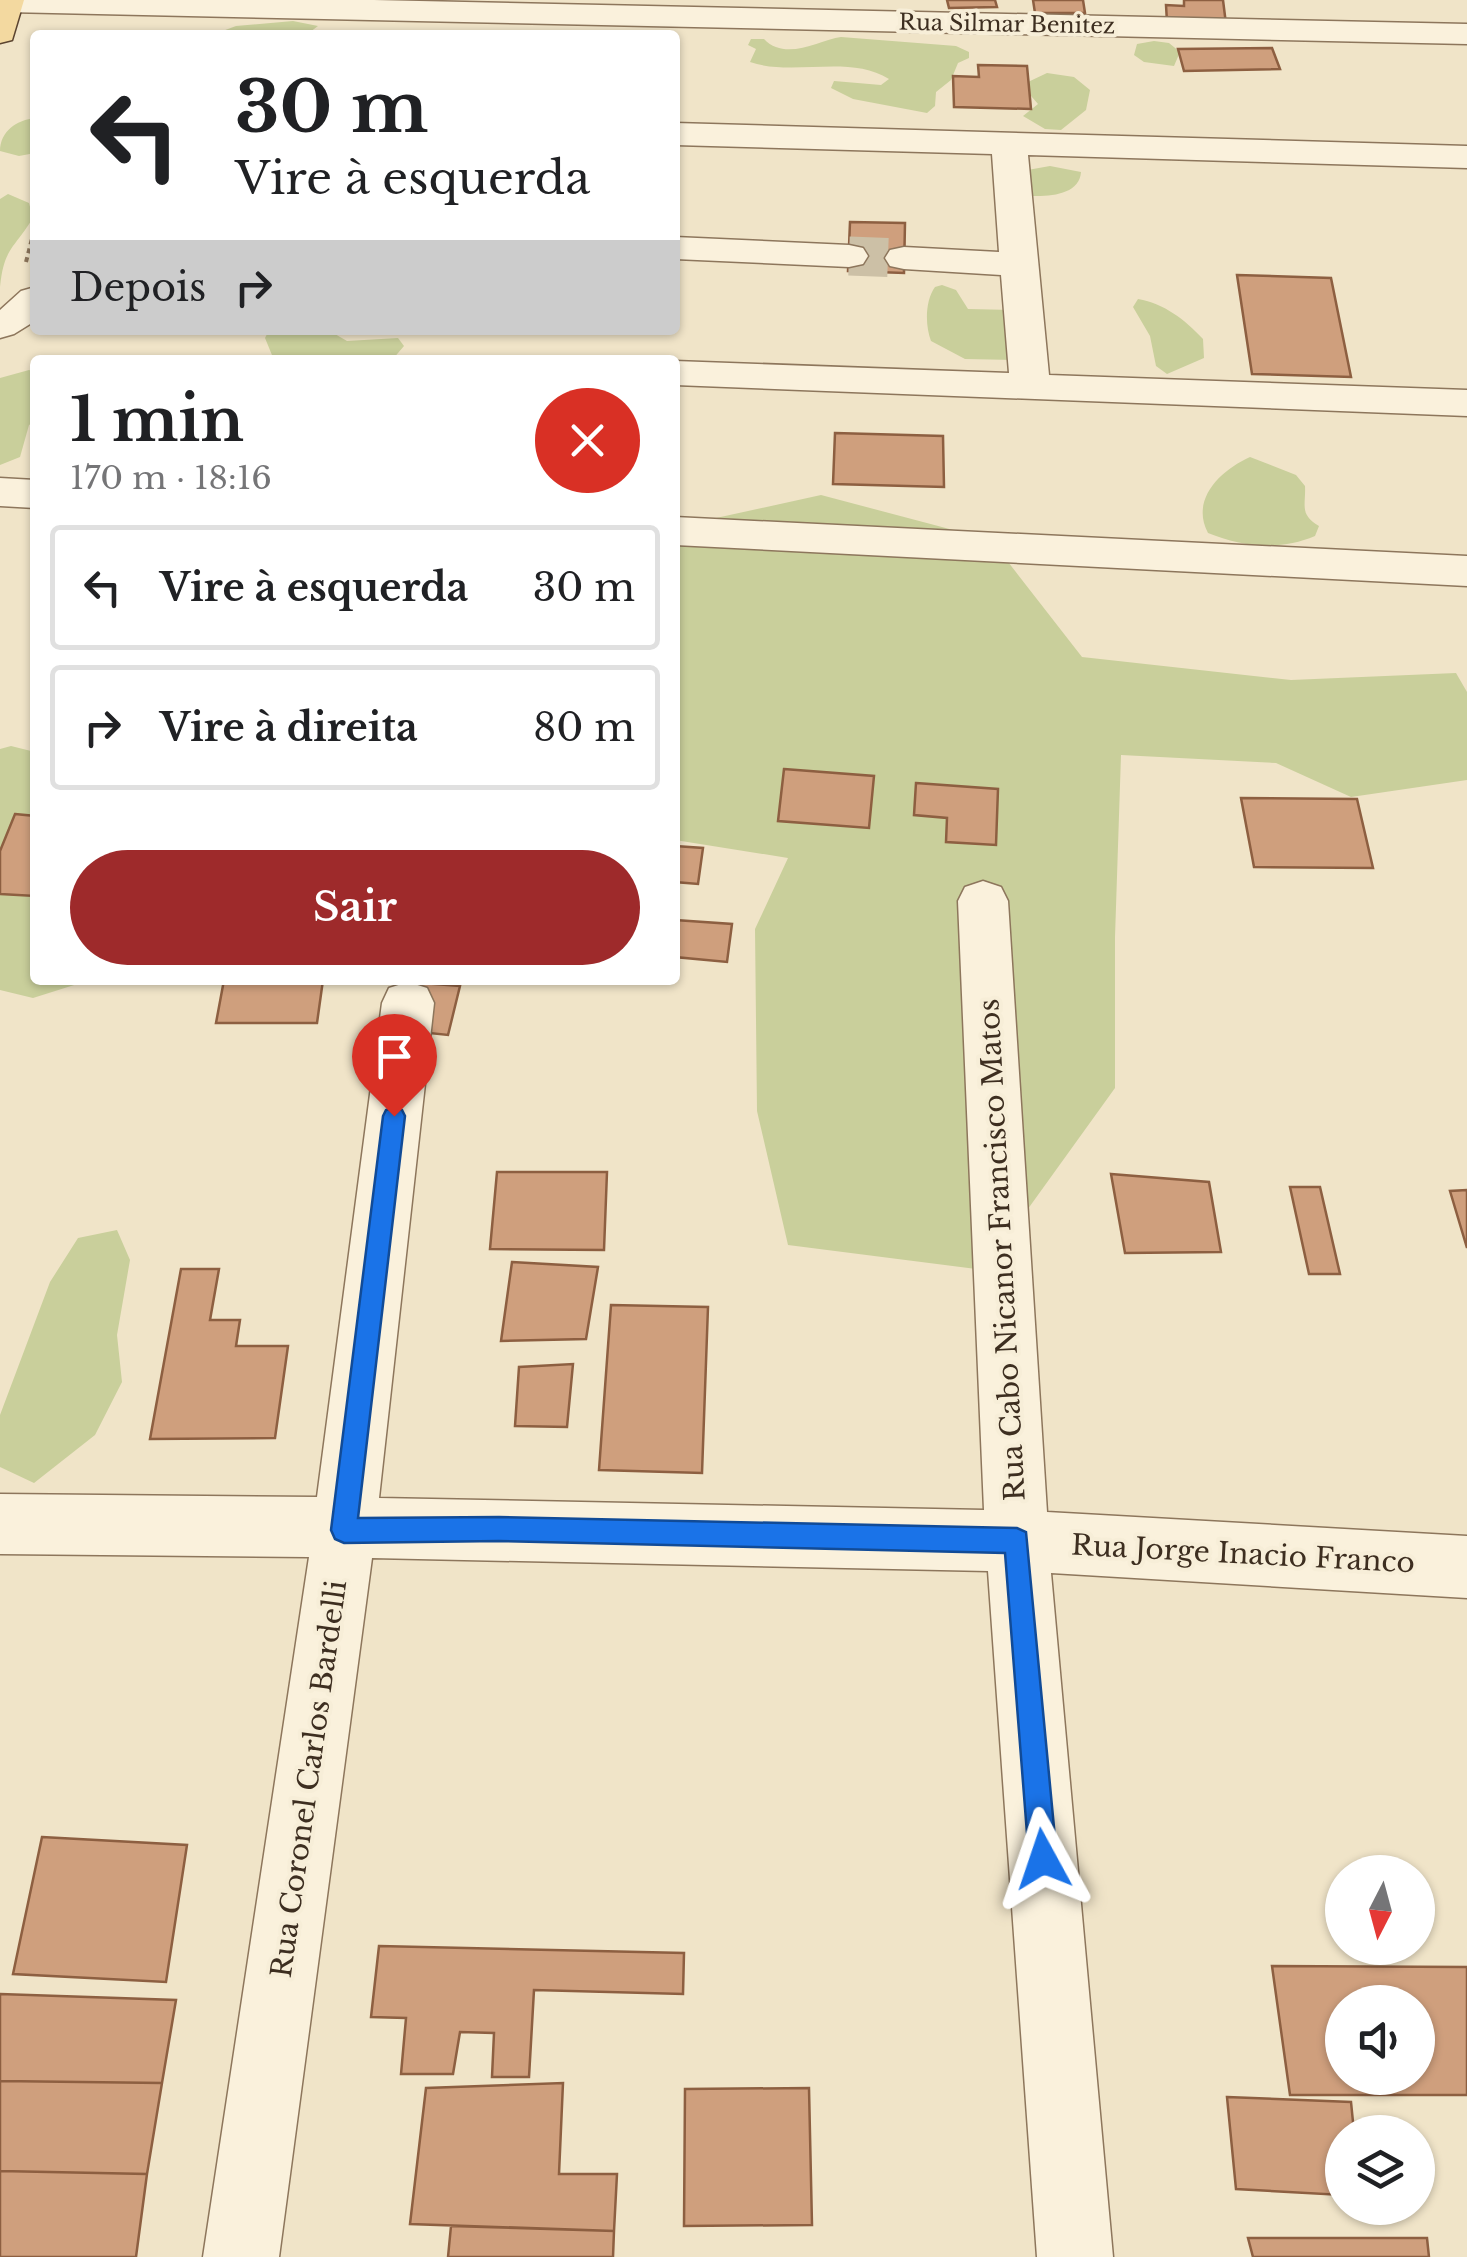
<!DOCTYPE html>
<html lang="pt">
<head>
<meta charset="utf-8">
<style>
  :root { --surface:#fff; --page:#f2f2f2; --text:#202124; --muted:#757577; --line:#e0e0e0; --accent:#9e2a2b }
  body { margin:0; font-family:"Libre Baskerville",serif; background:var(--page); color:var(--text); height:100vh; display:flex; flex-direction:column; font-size:38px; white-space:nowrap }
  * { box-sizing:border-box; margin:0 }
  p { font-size:32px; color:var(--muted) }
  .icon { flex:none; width:55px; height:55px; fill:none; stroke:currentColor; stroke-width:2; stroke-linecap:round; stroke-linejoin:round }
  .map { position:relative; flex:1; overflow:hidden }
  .panel { position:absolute; left:30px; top:355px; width:650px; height:630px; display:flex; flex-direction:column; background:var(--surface); border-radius:10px; box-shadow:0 2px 8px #0004 }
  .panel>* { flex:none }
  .banner { position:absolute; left:30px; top:30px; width:650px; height:305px; border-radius:10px; box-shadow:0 2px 8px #0004; background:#fff; color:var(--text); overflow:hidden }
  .needle { width:65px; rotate:186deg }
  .tools { position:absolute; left:1325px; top:1855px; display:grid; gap:20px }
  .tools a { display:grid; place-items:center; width:110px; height:110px; border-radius:50%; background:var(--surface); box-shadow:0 2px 8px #0004; font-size:50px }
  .pin { position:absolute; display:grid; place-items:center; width:85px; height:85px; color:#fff; margin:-102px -42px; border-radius:50% 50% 50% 0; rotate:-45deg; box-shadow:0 0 10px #0007 }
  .pin .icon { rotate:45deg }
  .me { position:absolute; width:110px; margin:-55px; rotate:355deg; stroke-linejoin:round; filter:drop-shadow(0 0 8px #0008) }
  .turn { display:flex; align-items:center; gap:35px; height:210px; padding:0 40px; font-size:45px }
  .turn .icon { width:130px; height:130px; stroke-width:2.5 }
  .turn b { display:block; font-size:70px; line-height:85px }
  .then { display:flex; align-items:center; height:95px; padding:0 40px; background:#0003; gap:20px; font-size:38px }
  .round { display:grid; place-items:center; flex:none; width:105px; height:105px; border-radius:52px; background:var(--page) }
  .overview { display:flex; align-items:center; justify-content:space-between; height:170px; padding:0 40px }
  h1 { font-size:60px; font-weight:700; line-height:75px }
  .button { display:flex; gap:20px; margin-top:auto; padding:20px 40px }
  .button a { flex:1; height:115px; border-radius:60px; background:var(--accent); color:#fff; font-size:40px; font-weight:700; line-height:115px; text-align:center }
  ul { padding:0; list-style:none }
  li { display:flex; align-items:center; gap:30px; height:125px; margin:0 20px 15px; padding:0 20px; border:5px solid var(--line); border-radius:10px }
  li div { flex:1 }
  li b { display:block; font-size:38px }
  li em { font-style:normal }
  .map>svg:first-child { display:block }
</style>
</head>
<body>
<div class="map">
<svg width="1467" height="2257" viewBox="0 0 1467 2257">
  <rect width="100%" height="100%" fill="#f0e4c8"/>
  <!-- green -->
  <path fill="#c9cf9b" d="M293 21 318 26 306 35H212L236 26Z
    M841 37 956 46 969 52V58L958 63 951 80 936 92 935 106 927 113 853 99 831 88 834 81 881 85 889 79C849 54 793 77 750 62L756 49 748 45 751 39H764C786 62 819 40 841 37Z
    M1154 41 1169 43 1180 52 1174 66 1144 62 1134 55 1137 44Z
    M1047 73 1074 77 1090 90 1086 110 1061 130 1045 129 1023 116 1038 104 1025 89 1028 82Z
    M35 118V153L19 156 0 151C0 131 17 120 35 118Z
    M1050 166 1081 172C1079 201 1031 197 1010 194L1022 171Z
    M8 194 29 203 33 218C13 250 4 248 0 287V199Z
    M942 285 956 290 968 309 1013 310 1016 360 965 359 931 341C925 325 925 301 935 287Z
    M1138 299C1165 304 1184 319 1203 339L1204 358 1167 374 1156 366 1150 336 1133 307Z
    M269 330H328L347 341 398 338 404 346 392 360H274L265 338Z
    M29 370 35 372V422L29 425 20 457 0 465V378Z
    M1250 457 1296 475 1305 486C1306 506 1299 514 1319 526L1315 536C1280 551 1243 547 1208 533 1190 499 1221 470 1250 457Z
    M821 495 991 540 1082 657 1291 680 1456 673 1467 692V780L1351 797 1276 763 1121 755 1115 937V1088L984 1270 788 1245 757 1111 755 929 788 858 675 840V527Z
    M11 746 35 752V980H90L33 998 0 990V749Z
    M117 1230 130 1260 117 1335 122 1382 95 1435 34 1483 0 1467V1415L50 1282 78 1238Z"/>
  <!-- building -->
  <path fill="#cf9f7d" stroke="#8d5f41" stroke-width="2.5" fill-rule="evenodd" d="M947 0H995L997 7 949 8Z
    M1033 0H1083L1085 13H1035Z
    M1184 0H1223L1226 24 1167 22 1166 5 1184 6Z
    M1272 48 1280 69 1184 71 1178 49Z
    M978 65 1027 66 1031 109 954 107 953 76 979 77Z
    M850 222 905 223 904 273 848 271Z
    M1237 275 1331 278 1351 377 1252 374Z
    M835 433 943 436 944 487 833 484Z
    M784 769 874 776 869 828 778 821Z
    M916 783 998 789 996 845 946 842 947 818 914 815Z
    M1241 798 1357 799 1373 868 1254 867Z
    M15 814 35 816V896L0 894V851Z
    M675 846 703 848 698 884 675 882Z
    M675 920 732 924 727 962 675 957Z
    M224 980H323L317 1023H216Z
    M422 983 460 986 448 1035 410 1031Z
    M497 1172H607L604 1250 490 1249Z
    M1111 1174 1209 1182 1221 1252 1125 1253Z
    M1290 1187H1320L1340 1274H1309Z
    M1467 1190V1248L1450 1191Z
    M512 1262 598 1267 586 1339 501 1341Z
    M181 1269H219L210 1320H240L236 1346H288L275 1438 150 1439Z
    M611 1305 708 1307 702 1473 599 1470Z
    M573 1364 567 1427 515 1426 519 1367Z
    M42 1837 187 1845 166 1982 13 1974Z
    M379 1946 684 1953 683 1994 534 1990 529 2077H492L494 2033 460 2032 453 2074H401L406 2018 371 2017Z
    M1272 1966 1467 1967V2095H1290ZM1342 2002H1418V2078H1342Z
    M0 1994 176 2000 162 2083 0 2081Z
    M0 2081 162 2083 147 2174 0 2171Z
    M563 2083 559 2174H617L614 2231 410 2224 426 2088Z
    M809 2088 812 2225 684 2226 685 2089Z
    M1227 2097 1351 2102 1354 2132H1342V2195L1236 2189Z
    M0 2171 147 2174 136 2257H0Z
    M451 2226 614 2231 613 2257H448Z
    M1248 2238H1427L1429 2257H1253Z"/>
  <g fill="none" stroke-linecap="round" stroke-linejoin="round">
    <!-- minor-tunnel -->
    <path stroke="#ccc0a6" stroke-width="39" stroke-dasharray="39 19" stroke-linecap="butt" d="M849 256 904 258"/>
    <!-- minor casing -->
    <g stroke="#8d765c" stroke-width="3">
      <path id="minor" d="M0 0H374L1467 24V44L7 12 0 10Z
        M675 123 1467 146V168L1028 155 1049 375 1467 390V416L675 385V361L1009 373 1001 275 904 269 890 266 885 258 890 250 904 247 999 252 992 154 675 145Z
        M675 237 849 245 863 248 868 256 863 264 849 267 675 259Z
        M35 287V321L14 334 0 338V310L21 291Z
        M0 478 35 480V508L0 506Z
        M675 517 1467 556V586L675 545Z
        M983 881 1001 887 1008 901 1047 1512 1467 1536V1598L1051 1573 1113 2257H1037L988 1571 372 1558 279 2257H203L309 1557 0 1554V1494L317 1497 382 1003 389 988 408 982 427 988 434 1003 379 1498 984 1510 958 901 965 887Z"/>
    </g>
    <!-- major casing -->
    <g stroke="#5b4430" stroke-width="3">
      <path id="major" d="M0 0H24L12 40 0 43Z"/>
    </g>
    <!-- path -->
    <path stroke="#8d765c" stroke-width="4" stroke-dasharray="5 4" stroke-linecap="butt" d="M26 262 35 227"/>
    <!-- minor -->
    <use href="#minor" fill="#faf1dc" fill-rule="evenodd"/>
    <!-- major -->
    <use href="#major" fill="#f3d9a0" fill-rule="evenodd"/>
  </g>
  <!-- route -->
  <path fill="#1a73e8" stroke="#114b97" stroke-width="2.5" d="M394 1107 402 1110 405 1116 358 1518 499 1517 1017 1528 1026 1532 1057 1859 1053 1869 1043 1873 1033 1869 1029 1859 1005 1553 499 1541 344 1543 335 1539 331 1530 383 1116 386 1110Z"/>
  <g text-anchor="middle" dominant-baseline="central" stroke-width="8" stroke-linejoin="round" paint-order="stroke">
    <!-- far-street labels -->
    <g font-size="22" fill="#3d2e20" stroke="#f7eed8">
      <text transform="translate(1007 24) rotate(1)">Rua Silmar Benitez</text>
    </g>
    <!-- street labels -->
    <g font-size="28" fill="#3d2e20" stroke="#f7eed8">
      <text transform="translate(1002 1250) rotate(-93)">Rua Cabo Nicanor Francisco Matos</text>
      <text transform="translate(1243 1554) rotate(3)">Rua Jorge Inacio Franco</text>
      <text transform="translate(309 1779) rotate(-82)">Rua Coronel Carlos Bardelli</text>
    </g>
  </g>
</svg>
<div class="tools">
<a><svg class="needle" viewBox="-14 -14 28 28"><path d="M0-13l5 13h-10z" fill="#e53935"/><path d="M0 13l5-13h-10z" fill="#757577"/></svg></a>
<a><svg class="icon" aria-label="sound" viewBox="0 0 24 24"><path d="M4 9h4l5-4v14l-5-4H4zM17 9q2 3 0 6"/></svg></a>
<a><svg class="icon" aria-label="layers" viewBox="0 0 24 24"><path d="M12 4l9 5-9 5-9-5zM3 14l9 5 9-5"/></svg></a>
</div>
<div class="pin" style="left:394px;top:1116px;background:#d93025"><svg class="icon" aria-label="arrive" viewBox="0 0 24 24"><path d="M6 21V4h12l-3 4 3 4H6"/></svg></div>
<svg class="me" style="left:1043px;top:1859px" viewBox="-20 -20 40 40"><path d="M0-17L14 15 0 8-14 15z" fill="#1a73e8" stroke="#fff" stroke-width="4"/></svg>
<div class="banner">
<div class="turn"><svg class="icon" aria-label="left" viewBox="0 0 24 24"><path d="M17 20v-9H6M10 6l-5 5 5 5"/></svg><div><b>30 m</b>Vire à esquerda</div></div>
<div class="then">Depois<svg class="icon" aria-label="right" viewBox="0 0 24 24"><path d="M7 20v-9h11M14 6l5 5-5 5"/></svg></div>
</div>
<section class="panel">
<div class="overview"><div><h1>1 min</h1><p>170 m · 18:16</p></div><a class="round" style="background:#d93025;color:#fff"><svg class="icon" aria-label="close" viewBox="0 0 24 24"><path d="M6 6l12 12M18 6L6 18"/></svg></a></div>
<ul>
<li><svg class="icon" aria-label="left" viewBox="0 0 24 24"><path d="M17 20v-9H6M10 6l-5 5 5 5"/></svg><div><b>Vire à esquerda</b></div><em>30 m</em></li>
<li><svg class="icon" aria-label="right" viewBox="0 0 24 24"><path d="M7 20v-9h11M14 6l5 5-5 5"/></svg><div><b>Vire à direita</b></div><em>80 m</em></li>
</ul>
<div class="button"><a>Sair</a></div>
</section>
</div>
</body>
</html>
